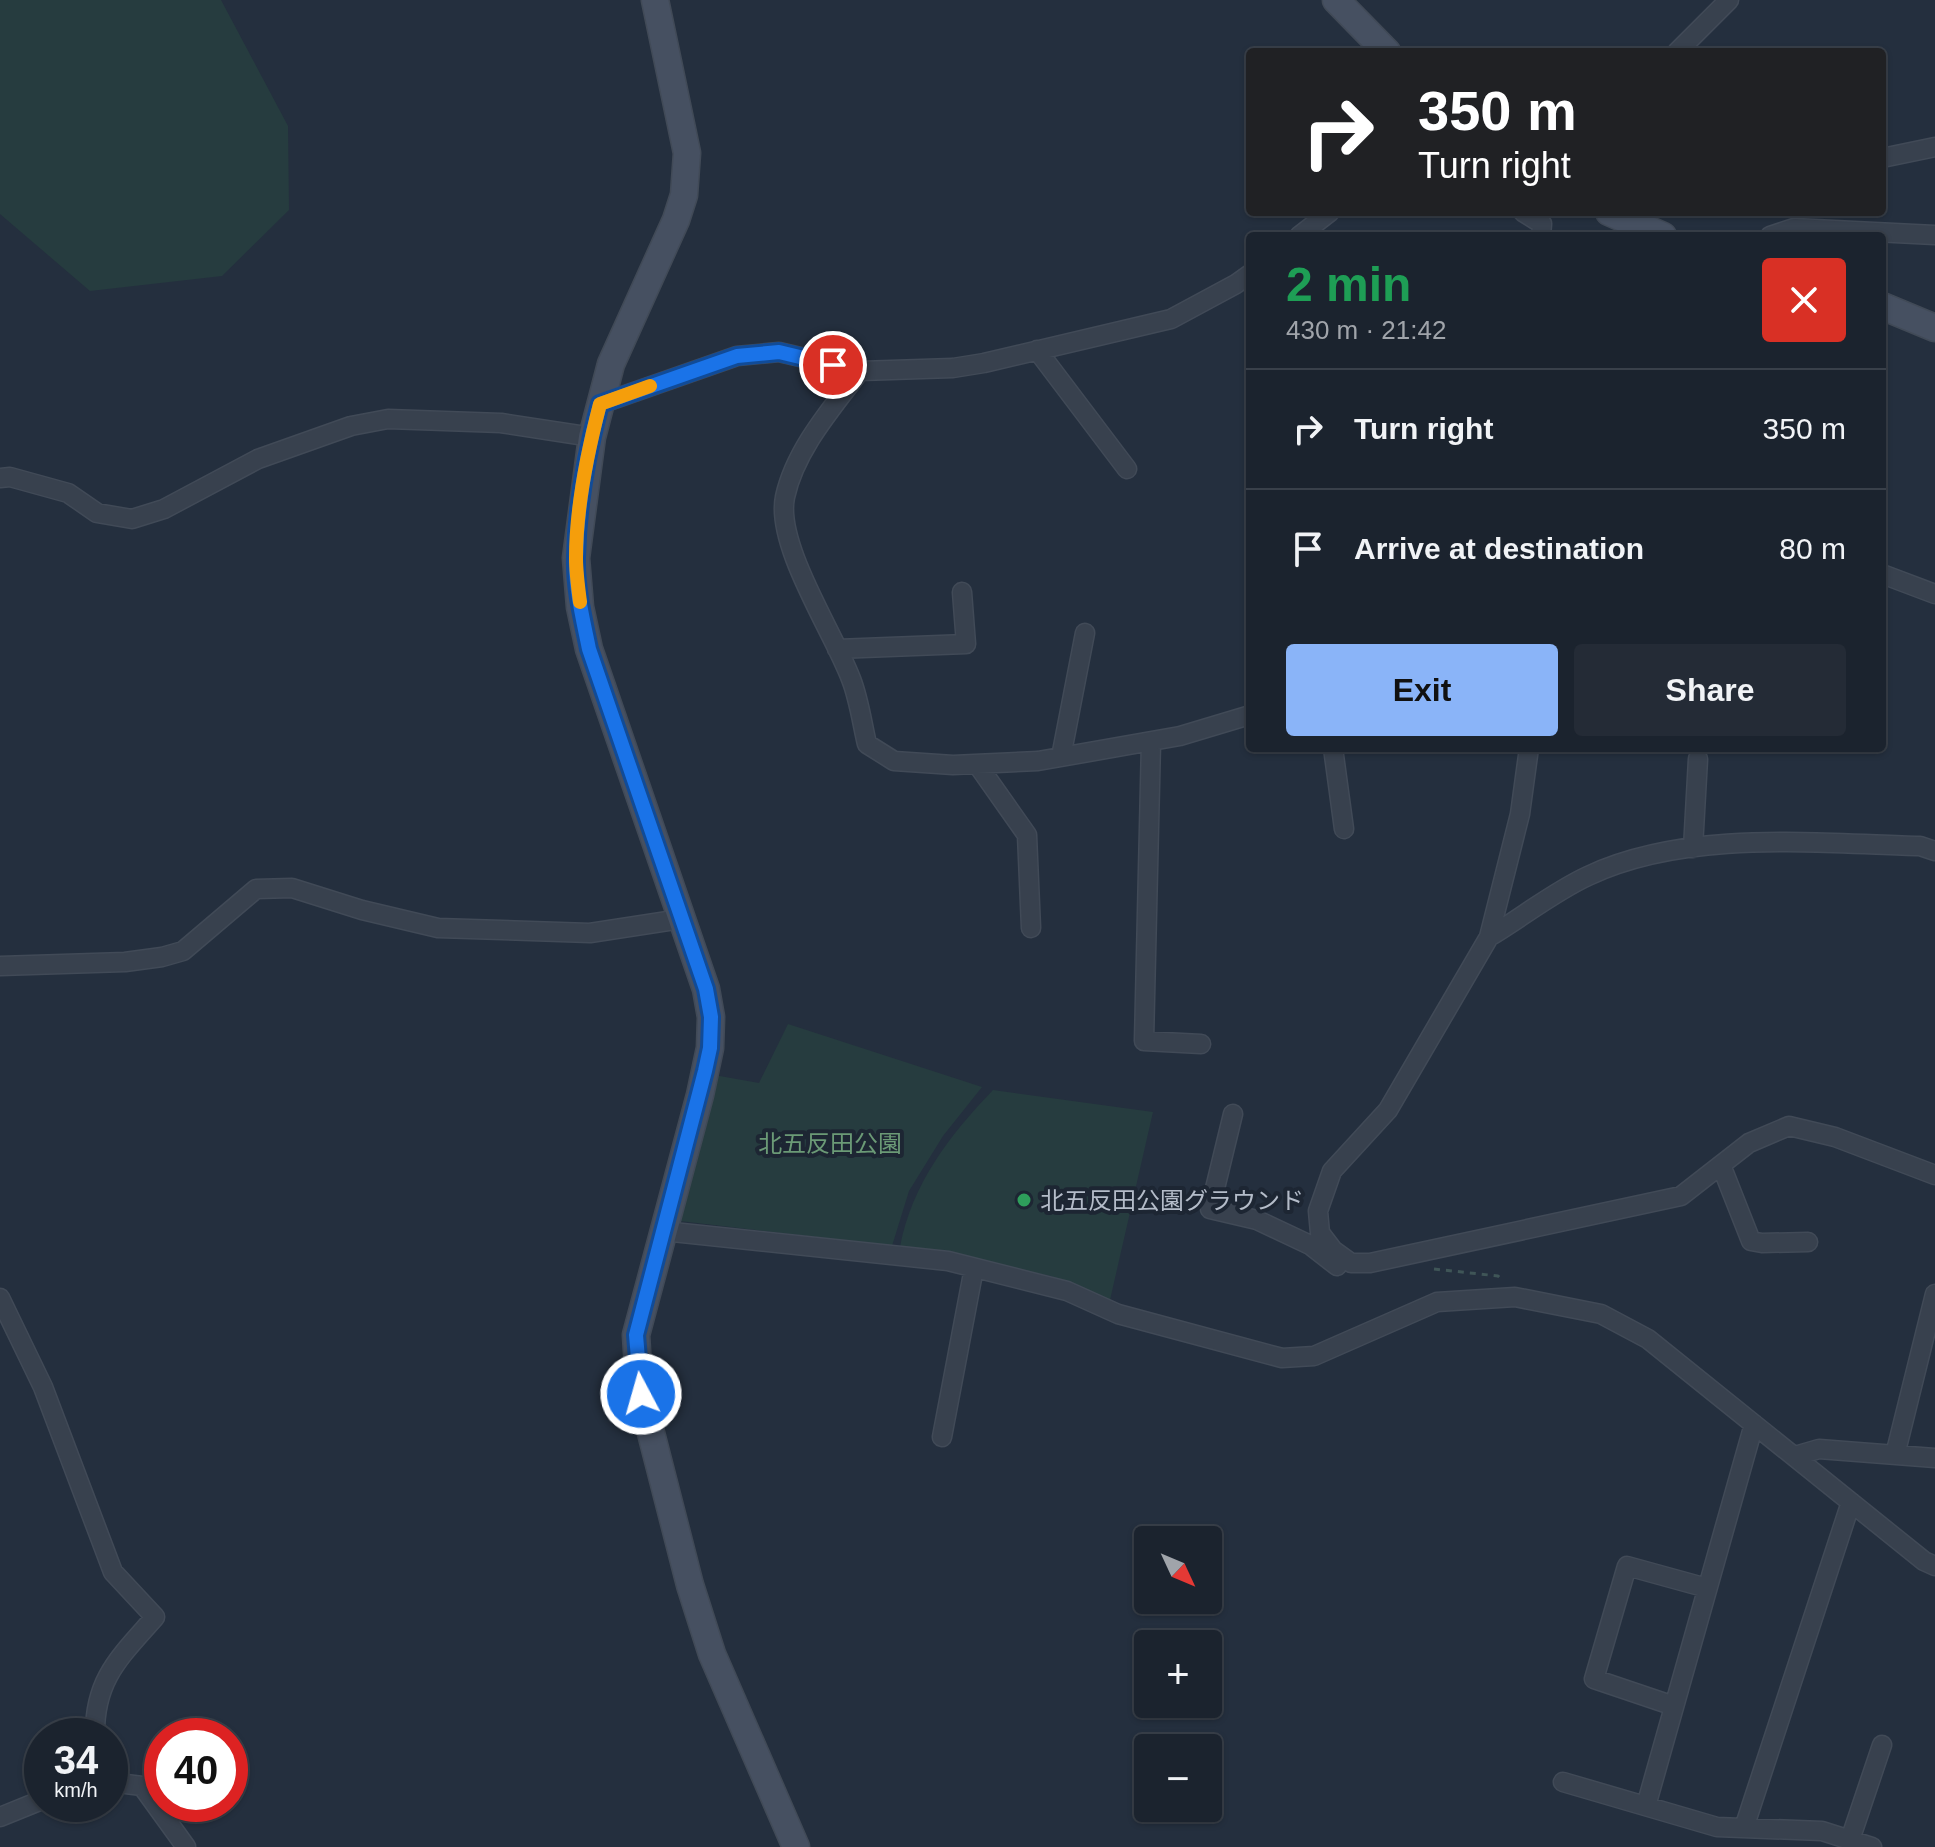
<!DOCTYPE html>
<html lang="en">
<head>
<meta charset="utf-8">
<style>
  :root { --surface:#1b232e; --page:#242b36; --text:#f1f3f6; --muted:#a0a4aa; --line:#39404a; --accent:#8ab4f8 }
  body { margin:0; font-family:Arial,"Noto Sans JP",sans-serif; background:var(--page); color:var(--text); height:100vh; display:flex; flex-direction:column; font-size:30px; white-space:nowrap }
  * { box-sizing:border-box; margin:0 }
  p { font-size:26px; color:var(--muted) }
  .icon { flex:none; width:44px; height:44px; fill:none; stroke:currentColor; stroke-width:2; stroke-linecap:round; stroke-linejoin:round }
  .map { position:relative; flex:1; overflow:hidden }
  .details { position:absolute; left:1246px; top:232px; width:640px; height:520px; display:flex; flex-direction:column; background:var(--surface); border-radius:8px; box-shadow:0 2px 6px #0004,0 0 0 2px var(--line) }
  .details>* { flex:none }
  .hud { position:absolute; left:1246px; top:48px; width:640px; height:168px; border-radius:8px; box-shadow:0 2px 6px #0004,0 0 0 2px var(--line); background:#202124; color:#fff; overflow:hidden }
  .needle { width:52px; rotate:134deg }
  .controls { position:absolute; left:1134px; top:1526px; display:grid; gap:16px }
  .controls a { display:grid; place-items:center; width:88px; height:88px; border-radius:8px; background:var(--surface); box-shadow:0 2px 6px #0004,0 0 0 2px var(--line); font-size:40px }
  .speed { position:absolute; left:24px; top:1718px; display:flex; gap:16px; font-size:40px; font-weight:700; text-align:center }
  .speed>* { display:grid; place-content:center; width:104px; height:104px; border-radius:50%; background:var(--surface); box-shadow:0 2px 6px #0004,0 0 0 2px var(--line); line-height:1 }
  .speed small { font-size:20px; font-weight:400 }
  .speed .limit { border:12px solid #d22; background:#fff; color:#111 }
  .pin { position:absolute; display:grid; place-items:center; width:68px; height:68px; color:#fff; margin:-34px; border:4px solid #fff; border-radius:50%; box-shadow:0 2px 8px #0007 }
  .me { position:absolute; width:88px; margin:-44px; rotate:354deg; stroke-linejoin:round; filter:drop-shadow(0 0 6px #0008) }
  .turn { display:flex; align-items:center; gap:28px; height:168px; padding:0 40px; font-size:36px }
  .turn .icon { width:104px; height:104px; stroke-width:2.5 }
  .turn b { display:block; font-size:56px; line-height:68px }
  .round { display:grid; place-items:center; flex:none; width:84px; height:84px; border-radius:8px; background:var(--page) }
  .summary { display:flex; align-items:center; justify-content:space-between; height:136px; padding:0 40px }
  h1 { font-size:48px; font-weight:700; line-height:60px; color:#1e9e55 }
  .primary-button { display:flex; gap:16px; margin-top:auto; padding:16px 40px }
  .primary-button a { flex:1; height:92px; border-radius:8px; background:var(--accent); color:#111; font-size:32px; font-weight:700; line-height:92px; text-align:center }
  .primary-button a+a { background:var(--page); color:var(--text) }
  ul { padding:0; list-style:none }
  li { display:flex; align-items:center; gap:24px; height:120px; padding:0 40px; border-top:2px solid var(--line) }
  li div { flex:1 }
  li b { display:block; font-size:30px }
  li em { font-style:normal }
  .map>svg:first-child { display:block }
</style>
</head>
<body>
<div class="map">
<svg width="1935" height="1847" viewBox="0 0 1935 1847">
  <rect width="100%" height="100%" fill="#242f3e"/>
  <!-- green -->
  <path fill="#263c3f" d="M0 0H221L288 126 289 210 222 276 90 291 0 214Z
    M788 1024 982 1087 943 1136 909 1191 892 1246 680 1221 714 1075 759 1083Z
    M993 1090 1153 1112 1110 1300 1051 1276 900 1247C912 1184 949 1136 993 1090Z"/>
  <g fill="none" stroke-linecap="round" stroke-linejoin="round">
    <!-- street casing -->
    <g stroke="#414a57" stroke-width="21">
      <path id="street" d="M1677 52 1729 0
        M1882 158 1935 147
        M1523 212 1542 224 1541 236
        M1299 236 1330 212
        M1770 236 1794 228 1935 235
        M1037 350 1127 469
        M860 371C832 408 795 450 785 497 775 545 834 633 851 679 859 699 862 723 867 744L894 761 953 765 1038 761 1180 736 1250 715
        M600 404 737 356 779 352 860 371 953 368 984 363 1171 319 1236 284 1250 274
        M0 478 10 477 68 493 97 513 132 519 164 509 258 459 351 426 388 419 501 423 592 437
        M1882 574 1935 594
        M837 649 966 644 962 592
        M1151 742 1144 1041 1201 1044
        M1333 748 1344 829
        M1529 748 1520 814 1489 937 1388 1110 1332 1171 1318 1211 1320 1233 1333 1250 1351 1263H1370L1681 1196 1749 1143 1789 1126 1835 1137 1935 1175
        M1061 757 1085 633
        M977 764 1027 835 1031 928
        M1693 848 1698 759
        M1489 937C1521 918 1555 891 1588 876 1685 830 1815 843 1920 846L1935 851
        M0 966 125 962 162 957 183 951 256 889 292 888 362 910 438 928 590 933 681 919
        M1233 1114 1210 1209 1257 1220 1310 1245 1337 1266
        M1721 1165 1751 1241 1762 1243 1808 1242
        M663 1231 948 1261 1067 1291 1118 1314 1282 1358 1314 1356 1437 1302 1515 1297 1601 1314 1648 1339 1924 1561 1935 1566
        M0 1298 43 1387 113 1572 155 1617C120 1657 94 1679 95 1736
        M942 1437 974 1268
        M1895 1455 1935 1294
        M1795 1456 1819 1449 1935 1458
        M1674 1706 1594 1679 1627 1566 1707 1588
        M110 1782 142 1786 186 1847
        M1563 1782 1717 1827 1822 1831 1872 1847
        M1646 1806 1754 1424
        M0 1817 42 1800
        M1744 1828 1851 1502
        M1850 1840 1882 1745"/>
    </g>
    <!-- secondary casing -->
    <g stroke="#414a57" stroke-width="29">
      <path id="secondary" d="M655 0 687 153 684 195 676 220 611 364 592 437 576 558 580 607 589 649 706 989 711 1017 710 1048 700 1095 636 1335 638 1367 641 1394 690 1585 712 1654 796 1847
        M1336 0 1387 52
        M1609 212 1663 236
        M1882 306 1935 328"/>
    </g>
    <!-- path -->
    <path stroke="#3f5557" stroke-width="3" stroke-dasharray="6 6" stroke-linecap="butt" d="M1434 1269 1498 1276 1501 1279"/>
    <!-- street -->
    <use href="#street" stroke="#38414e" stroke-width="18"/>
    <!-- secondary -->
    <use href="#secondary" stroke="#465061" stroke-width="26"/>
  </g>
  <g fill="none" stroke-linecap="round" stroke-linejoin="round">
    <!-- route casing -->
    <g stroke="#114b97" stroke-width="20">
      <path id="route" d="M641 1394 636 1335 705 1071 710 1048 711 1017 706 989 589 649C583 619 575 588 576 557 577 507 587 452 600 404L737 356 779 352 833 365"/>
    </g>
    <!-- route -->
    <use href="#route" stroke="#1a73e8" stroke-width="14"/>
    <!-- slow -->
    <path stroke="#f59e0b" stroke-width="14" d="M580 602C578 587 576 572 576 558 576 511 588 450 600 404L650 386"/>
  </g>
  <!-- markers -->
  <circle fill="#2e9e5b" stroke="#1d2633" stroke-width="3" cx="1024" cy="1200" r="8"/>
  <g text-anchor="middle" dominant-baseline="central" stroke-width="8" stroke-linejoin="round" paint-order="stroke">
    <!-- park labels -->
    <g font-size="24" fill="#6b9a76" stroke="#1d2633">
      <text x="830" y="1143">北五反田公園</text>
    </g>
    <!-- poi labels -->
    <g font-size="24" fill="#b4bcc9" stroke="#1d2633" text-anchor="start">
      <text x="1040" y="1200">北五反田公園グラウンド</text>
    </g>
  </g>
</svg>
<div class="controls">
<a><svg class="needle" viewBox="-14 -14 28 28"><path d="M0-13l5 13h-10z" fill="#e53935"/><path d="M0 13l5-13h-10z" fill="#a0a4aa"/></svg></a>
<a>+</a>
<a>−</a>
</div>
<div class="speed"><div>34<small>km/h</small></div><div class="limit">40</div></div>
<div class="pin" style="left:833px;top:365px;background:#d93025"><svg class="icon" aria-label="arrive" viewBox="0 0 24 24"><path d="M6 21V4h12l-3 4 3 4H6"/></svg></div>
<svg class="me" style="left:641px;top:1394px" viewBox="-20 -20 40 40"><circle r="17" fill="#1a73e8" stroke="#fff" stroke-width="3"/><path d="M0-11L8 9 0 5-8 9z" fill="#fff"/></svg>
<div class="hud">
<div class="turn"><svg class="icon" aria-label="right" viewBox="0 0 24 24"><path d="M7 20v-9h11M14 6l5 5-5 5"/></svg><div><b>350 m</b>Turn right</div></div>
</div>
<section class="details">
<div class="summary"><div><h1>2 min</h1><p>430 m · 21:42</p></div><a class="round" style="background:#d93025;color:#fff"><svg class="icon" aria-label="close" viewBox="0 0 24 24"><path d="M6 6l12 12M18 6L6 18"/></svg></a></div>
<ul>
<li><svg class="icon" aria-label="right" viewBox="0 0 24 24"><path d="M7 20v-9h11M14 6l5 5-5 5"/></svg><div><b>Turn right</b></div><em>350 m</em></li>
<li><svg class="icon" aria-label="arrive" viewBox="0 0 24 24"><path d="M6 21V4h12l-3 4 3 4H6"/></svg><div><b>Arrive at destination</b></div><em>80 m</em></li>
</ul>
<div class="primary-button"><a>Exit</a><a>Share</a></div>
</section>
</div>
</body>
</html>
